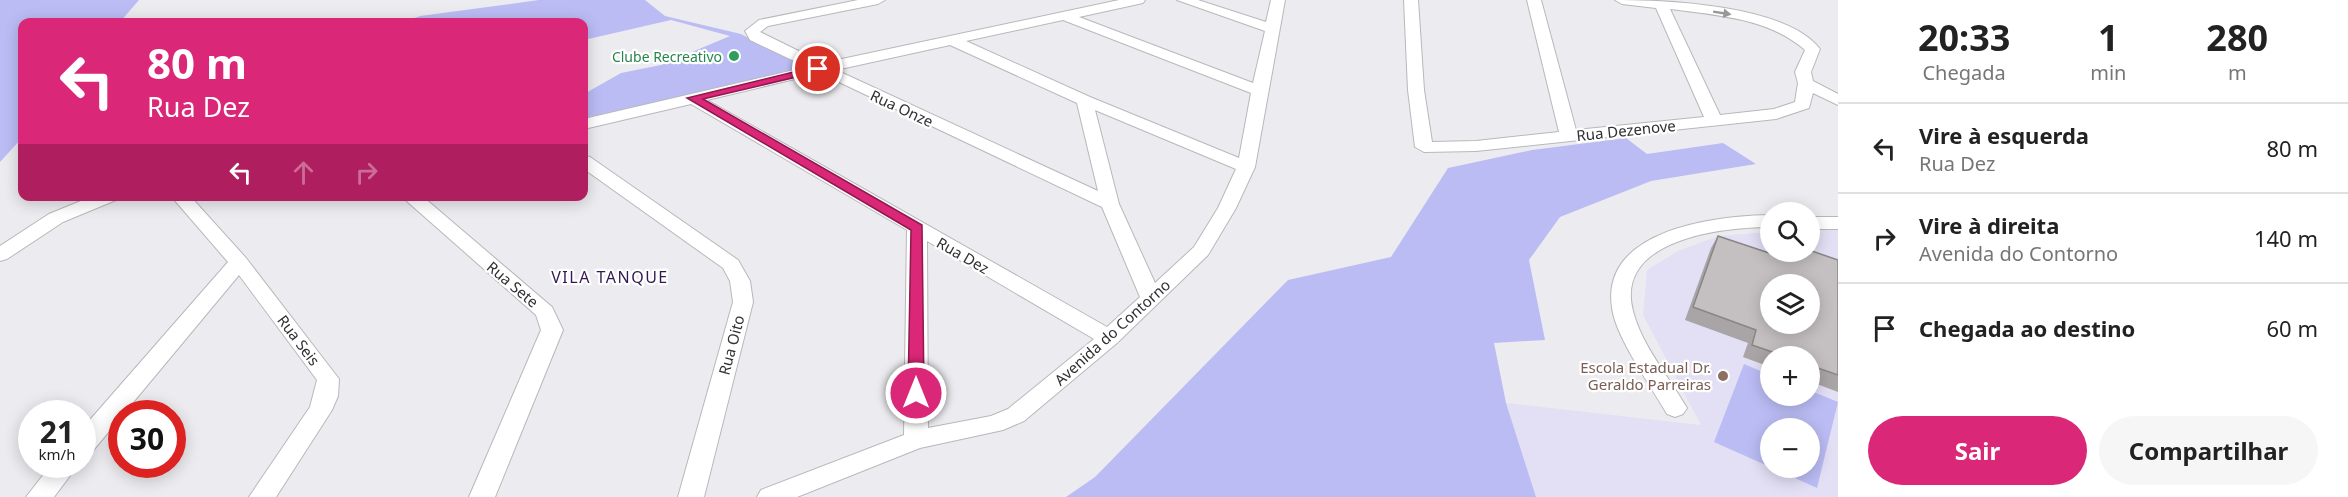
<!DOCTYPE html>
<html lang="pt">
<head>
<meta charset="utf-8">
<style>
  :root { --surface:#fff; --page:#f6f6f6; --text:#222; --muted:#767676; --line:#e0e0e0; --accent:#db2777 }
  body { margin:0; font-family:"Noto Sans",sans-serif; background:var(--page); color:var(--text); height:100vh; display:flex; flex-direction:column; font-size:22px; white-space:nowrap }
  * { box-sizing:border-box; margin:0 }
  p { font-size:20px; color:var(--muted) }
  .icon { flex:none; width:33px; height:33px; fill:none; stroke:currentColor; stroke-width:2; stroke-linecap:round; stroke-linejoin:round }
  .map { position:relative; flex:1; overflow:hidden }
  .sheet { display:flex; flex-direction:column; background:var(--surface); width:510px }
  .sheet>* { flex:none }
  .top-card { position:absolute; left:18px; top:18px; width:570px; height:183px; border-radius:12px; box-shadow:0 3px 15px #0003; background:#db2777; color:#fff; overflow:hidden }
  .fabs { position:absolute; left:1760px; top:202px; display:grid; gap:12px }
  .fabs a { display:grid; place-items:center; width:60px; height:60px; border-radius:50%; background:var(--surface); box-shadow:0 3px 15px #0003; font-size:30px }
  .speed { position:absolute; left:18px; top:400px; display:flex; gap:12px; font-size:30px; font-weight:700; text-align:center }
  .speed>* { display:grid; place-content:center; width:78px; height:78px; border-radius:50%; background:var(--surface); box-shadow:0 3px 15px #0003; line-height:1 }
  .speed small { font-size:15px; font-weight:400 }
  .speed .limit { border:9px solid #d22; background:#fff; color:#111 }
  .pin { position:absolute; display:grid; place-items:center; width:51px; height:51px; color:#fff; margin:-26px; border:3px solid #fff; border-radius:50%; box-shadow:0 2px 6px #0007 }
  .me { position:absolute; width:66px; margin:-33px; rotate:0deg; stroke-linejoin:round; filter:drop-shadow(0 0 4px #0008) }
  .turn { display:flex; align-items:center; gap:21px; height:126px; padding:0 30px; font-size:27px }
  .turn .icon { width:78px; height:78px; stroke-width:2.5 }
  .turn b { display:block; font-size:42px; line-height:51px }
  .lanes { display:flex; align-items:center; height:57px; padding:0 30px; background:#0003; justify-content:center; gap:30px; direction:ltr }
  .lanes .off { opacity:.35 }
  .eta { display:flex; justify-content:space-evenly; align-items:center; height:102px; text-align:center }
  .eta b { font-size:36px; font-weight:700; line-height:42px }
  .action { display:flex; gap:12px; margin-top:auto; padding:12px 30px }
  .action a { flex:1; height:69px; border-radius:36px; background:var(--accent); color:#fff; font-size:24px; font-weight:700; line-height:69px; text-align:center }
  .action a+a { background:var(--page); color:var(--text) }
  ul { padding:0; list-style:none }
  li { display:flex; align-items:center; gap:18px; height:90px; padding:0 30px; border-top:2px solid var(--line) }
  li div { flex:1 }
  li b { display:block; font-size:22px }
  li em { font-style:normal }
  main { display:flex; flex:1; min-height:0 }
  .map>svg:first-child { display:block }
</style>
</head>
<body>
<main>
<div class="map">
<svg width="1838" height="497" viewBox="0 0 1838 497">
  <rect width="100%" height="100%" fill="#ececf0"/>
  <!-- education -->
  <path fill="#e3dff5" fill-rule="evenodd" d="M1809 230H1838V497H1536L1506 403 1701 425 1643 315 1647 270 1678 251 1718 236 1770 232V252H1809ZM1770 285H1809V324H1770ZM1770 357H1809V396H1770ZM1770 429H1809V468H1770Z"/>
  <!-- green -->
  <path fill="#bbbcf4" d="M0 0H139L120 22H22V138L0 162Z
    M539 0H645L665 16 741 34 800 65 795 72 584 118V94L621 73 661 65 730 36 671 20 584 40V22H404L420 16Z
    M1626 138 1647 154 1723 143 1756 164 1651 181 1560 217 1529 260 1545 340 1494 343 1506 403 1536 497H1066L1095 477 1288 280 1391 257 1448 168 1532 150Z
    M1744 364 1770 375V396H1809V390L1838 402 1817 488 1773 468H1809V429H1770V467L1714 442Z"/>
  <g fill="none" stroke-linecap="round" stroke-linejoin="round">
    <!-- minor casing -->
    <g stroke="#b8b8bc" stroke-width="2">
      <path id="minor" d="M858 0H885L878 4 768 26 760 32 823 63 1119 0H1145L1143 3 1079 17 1253 83 1265 31 1177 0H1198L1266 22 1271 0H1285L1255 167 1236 208 1208 255 1117 343 1024 421 1003 430 920 448 797 497H757L761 490 904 435 907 230 691 104 584 129V119L807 67 750 40 745 31 759 20ZM1063 20 1251 93 1239 158 1090 97 966 41ZM950 45 1077 103 1098 191 836 70ZM820 73 1102 207 1140 297 1107 327 707 100ZM1095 110 1236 169 1218 208 1194 247 1155 283 1119 204ZM927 241 1094 339 1008 409 991 416 928 428Z
        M1404 0H1418L1424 90 1432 142 1476 141 1559 132 1527 0H1541L1576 130 1704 117 1656 8 1622 4 1615 0C1668 0 1786 5 1820 49L1811 72 1813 81 1838 94V105L1813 93 1809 108 1776 119 1476 151 1424 152 1415 147 1408 90ZM1670 9C1716 15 1769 18 1805 50L1795 72 1798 83 1795 102 1774 109 1720 115Z
        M584 156 590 157 738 260 750 281 753 302 704 497H678L733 302 730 281 723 268 584 169Z
        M93 196H119L116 200 63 222 7 259 0 261V246L49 214Z
        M171 196H190L246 258 339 379 338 396 332 410 276 497H249L310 407 317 380 239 275 91 453 82 455V429L228 262Z
        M401 196H422L552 307 563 330 495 497H469L541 330 536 315Z
        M1770 215V227C1723 227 1614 239 1633 311 1642 346 1669 377 1687 408L1683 414 1675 417 1667 414C1651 386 1616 338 1612 308 1600 229 1716 216 1770 215Z
        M1809 217H1838V229H1809Z
        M51 465H78L54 497H26Z"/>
    </g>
    <!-- minor -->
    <use href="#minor" fill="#fff" fill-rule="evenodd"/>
  </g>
  <!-- wall -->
  <path fill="#a9a4a5" d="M1718 236 1774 254 1775 252H1809L1838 260V392L1809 381V357H1770V367L1743 357 1748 343 1685 320 1711 248Z"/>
  <!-- building -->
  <path fill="#c4bfc0" stroke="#898686" stroke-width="1.5" fill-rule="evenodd" d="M1718 236 1778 256 1779 252H1809V250L1838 260V375L1809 365V357H1787L1752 345 1756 330 1693 307ZM1770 285H1809V324H1770Z"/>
  <!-- one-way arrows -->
  <defs><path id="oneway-solid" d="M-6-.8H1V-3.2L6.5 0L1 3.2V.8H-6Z" transform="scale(1.5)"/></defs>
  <use fill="#989898" href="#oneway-solid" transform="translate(1722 13) rotate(9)"/>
  <!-- route -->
  <path fill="#db2777" stroke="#8e194d" stroke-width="1.5" d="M818 66 824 69 822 71 703 99 922 225 924 393 922 397 916 399 908 393 911 230 687 98Z"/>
  <!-- markers -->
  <circle fill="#2e9e5b" stroke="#fff" stroke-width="2" cx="734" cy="56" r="6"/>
  <circle fill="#8d6e63" stroke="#fff" stroke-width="2" cx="1723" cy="376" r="6"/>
  <g text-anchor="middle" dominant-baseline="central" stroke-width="4.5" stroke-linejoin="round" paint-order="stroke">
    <!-- far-leisure labels -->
    <g font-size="14" fill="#27864d" stroke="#fff" text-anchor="end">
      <text x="722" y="56">Clube Recreativo</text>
    </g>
    <!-- street labels -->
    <g font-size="15" fill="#303032" stroke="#fff">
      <text transform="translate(902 108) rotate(25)">Rua Onze</text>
      <text transform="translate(1626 130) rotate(-6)">Rua Dezenove</text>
      <text transform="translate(963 255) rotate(30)">Rua Dez</text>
      <text transform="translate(513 284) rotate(40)">Rua Sete</text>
      <text transform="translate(1112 332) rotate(-42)">Avenida do Contorno</text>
      <text transform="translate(299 340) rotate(53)">Rua Seis</text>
      <text transform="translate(731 345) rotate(-75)">Rua Oito</text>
    </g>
    <!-- education labels -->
    <g font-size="15" fill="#785e54" stroke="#fff" text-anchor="end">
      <text x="1711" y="367">Escola Estadual Dr.<tspan x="1711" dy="17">Geraldo Parreiras</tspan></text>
    </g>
    <!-- neighbourhood labels -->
    <g font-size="16" letter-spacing="1.5" fill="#321952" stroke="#fff">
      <text x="610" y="277">VILA TANQUE</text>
    </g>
  </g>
</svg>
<div class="fabs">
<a><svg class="icon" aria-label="search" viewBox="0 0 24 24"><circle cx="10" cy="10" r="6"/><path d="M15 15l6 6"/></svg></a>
<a><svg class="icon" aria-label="layers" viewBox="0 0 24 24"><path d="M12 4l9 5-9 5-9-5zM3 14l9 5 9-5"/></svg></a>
<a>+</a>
<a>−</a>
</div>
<div class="speed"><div>21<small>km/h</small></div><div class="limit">30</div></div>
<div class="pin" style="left:818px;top:69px;background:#d93025"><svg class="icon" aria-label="arrive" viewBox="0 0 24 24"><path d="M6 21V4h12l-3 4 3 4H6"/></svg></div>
<svg class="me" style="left:916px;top:393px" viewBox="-20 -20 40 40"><circle r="17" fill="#db2777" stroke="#fff" stroke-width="3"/><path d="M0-11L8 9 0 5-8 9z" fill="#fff"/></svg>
<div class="top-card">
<div class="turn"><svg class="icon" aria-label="left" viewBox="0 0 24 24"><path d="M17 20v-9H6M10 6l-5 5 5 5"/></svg><div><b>80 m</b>Rua Dez</div></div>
<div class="lanes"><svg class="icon" aria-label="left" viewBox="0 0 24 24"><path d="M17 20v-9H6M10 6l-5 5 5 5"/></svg><svg class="icon off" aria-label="ahead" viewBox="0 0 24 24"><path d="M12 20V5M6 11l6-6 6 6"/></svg><svg class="icon off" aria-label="right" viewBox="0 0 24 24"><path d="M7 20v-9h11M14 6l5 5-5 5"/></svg></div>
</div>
</div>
<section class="sheet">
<div class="eta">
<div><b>20:33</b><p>Chegada</p></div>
<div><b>1</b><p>min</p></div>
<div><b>280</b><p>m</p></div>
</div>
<ul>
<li><svg class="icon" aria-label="left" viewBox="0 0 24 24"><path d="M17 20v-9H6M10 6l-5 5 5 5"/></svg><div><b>Vire à esquerda</b><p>Rua Dez</p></div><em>80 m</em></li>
<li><svg class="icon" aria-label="right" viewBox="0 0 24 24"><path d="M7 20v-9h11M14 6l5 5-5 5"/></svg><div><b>Vire à direita</b><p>Avenida do Contorno</p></div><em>140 m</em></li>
<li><svg class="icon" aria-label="arrive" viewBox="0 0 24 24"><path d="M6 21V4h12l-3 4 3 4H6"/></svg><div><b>Chegada ao destino</b></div><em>60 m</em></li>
</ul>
<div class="action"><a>Sair</a><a>Compartilhar</a></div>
</section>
</main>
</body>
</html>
